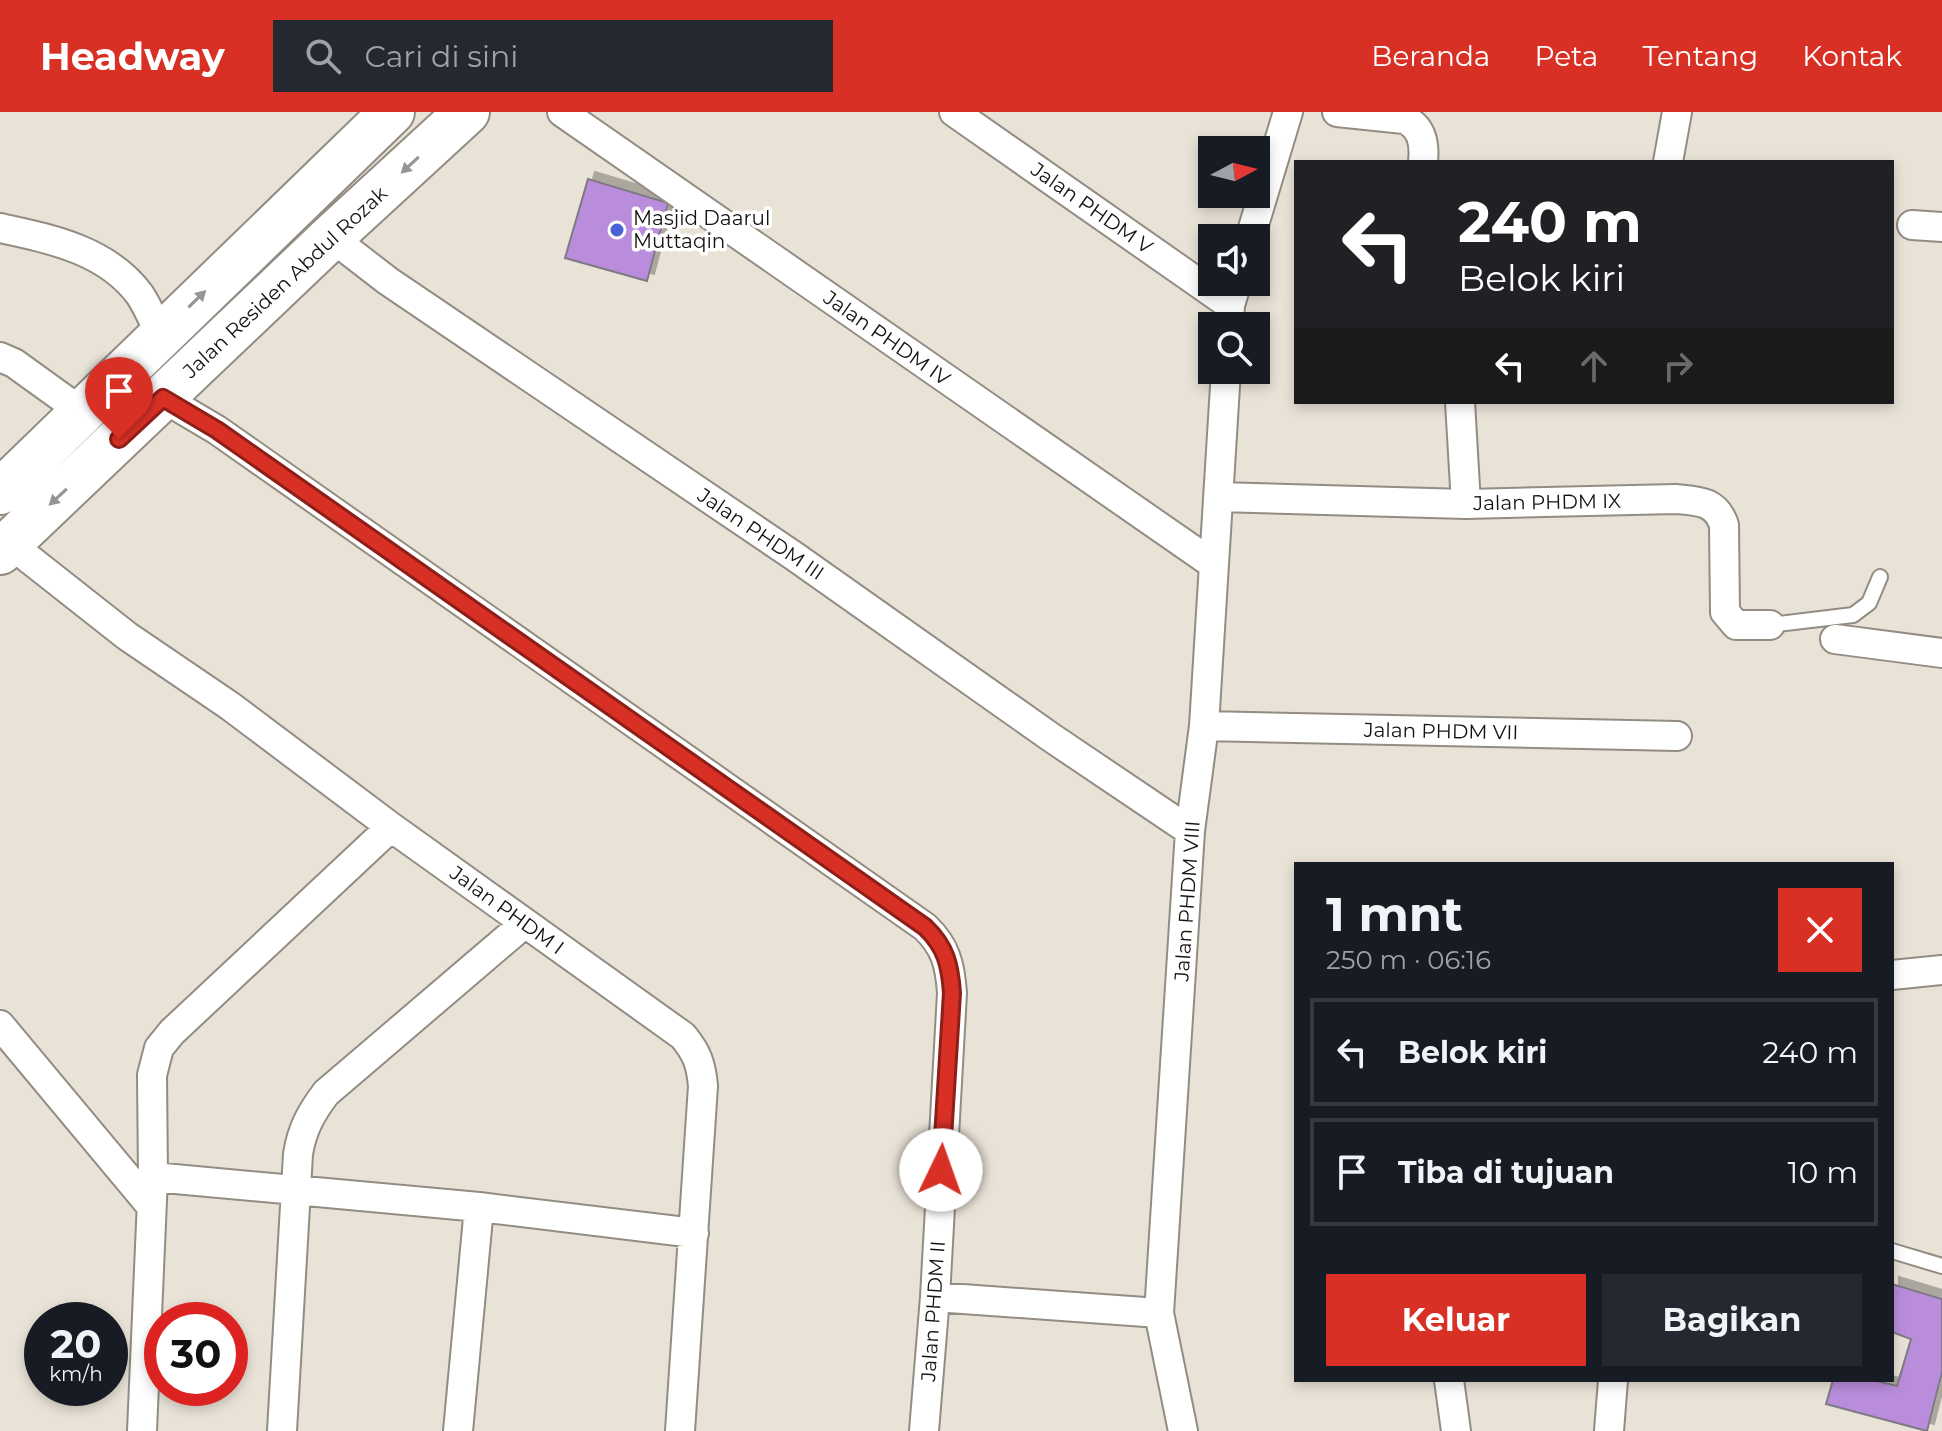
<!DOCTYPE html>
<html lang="id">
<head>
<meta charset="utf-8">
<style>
  :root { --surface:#171b24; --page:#242831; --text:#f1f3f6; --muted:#9ea1a6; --line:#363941; --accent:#d93025 }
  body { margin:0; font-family:Montserrat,sans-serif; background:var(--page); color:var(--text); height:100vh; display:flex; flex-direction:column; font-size:30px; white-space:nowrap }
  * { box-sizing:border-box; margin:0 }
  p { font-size:26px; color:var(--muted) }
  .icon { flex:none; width:44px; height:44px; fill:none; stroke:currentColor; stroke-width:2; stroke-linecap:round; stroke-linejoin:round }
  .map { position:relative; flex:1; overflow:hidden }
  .details { position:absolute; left:1294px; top:750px; width:600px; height:520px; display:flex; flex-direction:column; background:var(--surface); border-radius:0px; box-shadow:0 4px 12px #0003 }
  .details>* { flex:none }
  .top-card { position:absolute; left:1294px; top:48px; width:600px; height:244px; border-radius:0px; box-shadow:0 4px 12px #0003; background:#202124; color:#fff; overflow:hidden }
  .needle { width:52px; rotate:83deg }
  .fabs { position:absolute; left:1198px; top:24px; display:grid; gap:16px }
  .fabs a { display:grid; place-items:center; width:72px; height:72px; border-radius:0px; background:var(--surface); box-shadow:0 4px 12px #0003; font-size:40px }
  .speed { position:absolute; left:24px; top:1190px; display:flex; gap:16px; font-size:40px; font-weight:700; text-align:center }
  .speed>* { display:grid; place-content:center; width:104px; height:104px; border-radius:50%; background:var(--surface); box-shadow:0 4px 12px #0003; line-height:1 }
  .speed small { font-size:20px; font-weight:400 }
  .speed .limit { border:12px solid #d22; background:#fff; color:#111 }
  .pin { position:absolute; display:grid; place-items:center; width:68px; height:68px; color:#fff; margin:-82px -34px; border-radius:50% 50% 50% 0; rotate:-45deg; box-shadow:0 0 8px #0007 }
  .pin .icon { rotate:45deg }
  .me { position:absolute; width:88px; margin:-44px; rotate:3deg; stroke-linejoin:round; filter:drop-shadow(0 0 6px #0008) }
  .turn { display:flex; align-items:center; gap:28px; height:168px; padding:0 32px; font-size:36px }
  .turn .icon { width:104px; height:104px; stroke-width:2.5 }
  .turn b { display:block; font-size:56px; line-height:68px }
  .lanes { display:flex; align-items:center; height:76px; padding:0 32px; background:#0003; justify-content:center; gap:40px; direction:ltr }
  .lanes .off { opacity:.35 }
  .round { display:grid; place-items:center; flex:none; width:84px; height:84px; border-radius:0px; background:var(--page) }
  .overview { display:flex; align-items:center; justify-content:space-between; height:136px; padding:0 32px }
  h1 { font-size:48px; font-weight:700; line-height:60px }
  .primary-button { display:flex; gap:16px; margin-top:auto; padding:16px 32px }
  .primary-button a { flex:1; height:92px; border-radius:0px; background:var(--accent); color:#fff; font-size:32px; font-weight:700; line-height:92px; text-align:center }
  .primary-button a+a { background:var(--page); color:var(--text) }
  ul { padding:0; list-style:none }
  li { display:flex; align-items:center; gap:24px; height:108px; margin:0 16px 12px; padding:0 16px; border:4px solid var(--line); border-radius:0px }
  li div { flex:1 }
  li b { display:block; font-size:30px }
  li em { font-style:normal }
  header { display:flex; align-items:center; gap:48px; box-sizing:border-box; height:112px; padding:0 40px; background:var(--accent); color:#fff }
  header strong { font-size:38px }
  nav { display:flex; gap:44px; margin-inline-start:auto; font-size:28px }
  .search { width:560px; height:72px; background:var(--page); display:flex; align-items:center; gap:20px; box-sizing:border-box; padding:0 28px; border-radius:0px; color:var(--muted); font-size:30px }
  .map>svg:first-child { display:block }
</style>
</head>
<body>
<header>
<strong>Headway</strong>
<div class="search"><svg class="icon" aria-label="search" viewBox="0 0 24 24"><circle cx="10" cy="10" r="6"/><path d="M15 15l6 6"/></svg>Cari di sini</div>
<nav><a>Beranda</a><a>Peta</a><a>Tentang</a><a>Kontak</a></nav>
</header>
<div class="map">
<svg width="1942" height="1319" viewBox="0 0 1942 1319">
  <defs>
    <filter id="shadow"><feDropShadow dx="7" dy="-7" stdDeviation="0" flood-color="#0004"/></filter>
  </defs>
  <rect width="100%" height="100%" fill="#e9e2d7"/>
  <!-- building -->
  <path fill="#ba8ddc" stroke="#7e7983" stroke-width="2" filter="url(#shadow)" d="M588 67 668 91 647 169 565 146Z
    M1892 1172 1942 1187V1260L1927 1319 1826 1292 1833 1268H1873L1897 1274 1911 1227 1892 1220Z"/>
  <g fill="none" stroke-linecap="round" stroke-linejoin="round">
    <!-- lane casing -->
    <g stroke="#928c82" stroke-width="18">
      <path id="lane" d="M1770 513 1853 503 1869 491 1880 465
        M1892 1139 1942 1154"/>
    </g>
    <!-- street casing -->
    <g stroke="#928c82" stroke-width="32">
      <path id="street" d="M562 0 1213 452
        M954 0 1230 193
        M1337 0 1404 7C1422 15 1425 31 1423 50
        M1668 50 1677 0
        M1912 113 1942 115
        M0 116C51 127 107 138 140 183 148 195 154 210 160 222
        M331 125 388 169 794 444 1052 626 1190 719
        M1250 126 1288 0
        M1229 214 1230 193 1237 170
        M0 245 14 251 82 300
        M163 286 217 318 925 815C946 835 950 853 952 881L935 1185 924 1319
        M1460 290 1466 392
        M1218 385 1466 392 1676 387C1699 389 1716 389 1724 413L1725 500 1736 513H1770
        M9 431 127 524 230 594 391 715 683 924C697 941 701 952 703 974L680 1319
        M1835 527 1942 541
        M1204 614 1677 624
        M1892 863 1942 858
        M0 913 151 1094
        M153 1065 479 1095 694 1121
        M935 1185 1159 1201
        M1449 1268 1456 1319
        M142 1319 153 1065 152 963 159 936 172 920 391 715
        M282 1319 298 1042C302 1017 311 1001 326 981L525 811
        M458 1319 479 1095
        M1183 1319 1159 1201 1190 719 1204 614 1226 258
        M1609 1319 1613 1268"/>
    </g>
    <!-- highway casing -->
    <g stroke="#928c82" stroke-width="48">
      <path id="highway" d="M0 380 392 0
        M0 440 331 125 467 0"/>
    </g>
    <!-- lane -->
    <use href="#lane" stroke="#fff" stroke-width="14"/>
    <!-- street -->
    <use href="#street" stroke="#fff" stroke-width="28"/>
    <!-- highway -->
    <use href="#highway" stroke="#fff" stroke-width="44"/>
  </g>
  <!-- one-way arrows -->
  <defs><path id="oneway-solid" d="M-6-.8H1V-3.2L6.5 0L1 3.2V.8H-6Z" transform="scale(2)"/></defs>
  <g fill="#969593">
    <use href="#oneway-solid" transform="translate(410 53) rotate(137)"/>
    <use href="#oneway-solid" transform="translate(197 187) rotate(-44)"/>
    <use href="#oneway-solid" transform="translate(58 385) rotate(137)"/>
  </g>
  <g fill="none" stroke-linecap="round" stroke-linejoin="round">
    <!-- route casing -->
    <g stroke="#8d1f18" stroke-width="20">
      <path id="route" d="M119 327 163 286 217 318 925 815C946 835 950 853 952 881L941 1058"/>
    </g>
    <!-- route -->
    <use href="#route" stroke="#d93025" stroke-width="14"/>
  </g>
  <!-- markers -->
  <circle fill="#4763d6" stroke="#fff" stroke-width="3" cx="617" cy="118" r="8"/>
  <g text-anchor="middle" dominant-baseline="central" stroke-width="7" stroke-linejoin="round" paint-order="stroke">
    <!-- street labels -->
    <g font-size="20" fill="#15130f" stroke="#fff">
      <text transform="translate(1092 96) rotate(35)">Jalan PHDM V</text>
      <text transform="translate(285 170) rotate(-43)">Jalan Residen Abdul Rozak</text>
      <text transform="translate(887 226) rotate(35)">Jalan PHDM IV</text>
      <text transform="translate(1547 390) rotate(-1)">Jalan PHDM IX</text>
      <text transform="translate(761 422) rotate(34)">Jalan PHDM III</text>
      <text transform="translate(1441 619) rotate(1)">Jalan PHDM VII</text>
      <text transform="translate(1187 789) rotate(-86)">Jalan PHDM VIII</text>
      <text transform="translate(507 798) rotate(36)">Jalan PHDM I</text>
      <text transform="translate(933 1199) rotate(-86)">Jalan PHDM II</text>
    </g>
    <!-- poi labels -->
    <g font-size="20" fill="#15130f" stroke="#fff" text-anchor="start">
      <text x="633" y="106">Masjid Daarul<tspan x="633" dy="23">Muttaqin</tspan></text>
    </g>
  </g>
</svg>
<div class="fabs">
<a><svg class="needle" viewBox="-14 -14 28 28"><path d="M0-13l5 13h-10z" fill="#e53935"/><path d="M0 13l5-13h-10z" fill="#9ea1a6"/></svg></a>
<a><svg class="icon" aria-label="sound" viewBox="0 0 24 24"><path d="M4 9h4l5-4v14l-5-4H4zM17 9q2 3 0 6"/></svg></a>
<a><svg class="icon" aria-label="search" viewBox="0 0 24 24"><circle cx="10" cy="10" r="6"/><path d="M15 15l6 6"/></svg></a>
</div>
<div class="speed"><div>20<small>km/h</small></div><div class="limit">30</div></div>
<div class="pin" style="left:119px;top:327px;background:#d93025"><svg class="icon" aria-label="arrive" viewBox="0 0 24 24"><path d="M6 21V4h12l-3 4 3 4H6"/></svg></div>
<svg class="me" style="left:941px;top:1058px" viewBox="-20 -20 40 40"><circle r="19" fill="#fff"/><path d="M0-13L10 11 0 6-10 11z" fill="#d93025"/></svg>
<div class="top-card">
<div class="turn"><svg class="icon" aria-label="left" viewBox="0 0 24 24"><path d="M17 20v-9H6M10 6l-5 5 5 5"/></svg><div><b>240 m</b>Belok kiri</div></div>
<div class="lanes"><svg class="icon" aria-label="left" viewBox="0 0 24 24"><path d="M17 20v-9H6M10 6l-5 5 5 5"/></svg><svg class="icon off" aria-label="ahead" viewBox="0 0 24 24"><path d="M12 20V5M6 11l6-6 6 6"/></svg><svg class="icon off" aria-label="right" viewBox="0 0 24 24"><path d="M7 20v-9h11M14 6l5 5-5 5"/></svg></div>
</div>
<section class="details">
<div class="overview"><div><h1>1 mnt</h1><p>250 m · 06:16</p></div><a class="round" style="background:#d93025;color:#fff"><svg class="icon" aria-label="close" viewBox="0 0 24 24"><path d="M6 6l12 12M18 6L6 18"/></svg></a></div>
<ul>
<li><svg class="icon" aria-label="left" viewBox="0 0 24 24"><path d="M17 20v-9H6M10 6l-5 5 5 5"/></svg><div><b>Belok kiri</b></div><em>240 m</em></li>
<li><svg class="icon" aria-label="arrive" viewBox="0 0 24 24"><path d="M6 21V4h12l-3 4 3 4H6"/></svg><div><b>Tiba di tujuan</b></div><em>10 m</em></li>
</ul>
<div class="primary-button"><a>Keluar</a><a>Bagikan</a></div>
</section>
</div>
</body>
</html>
